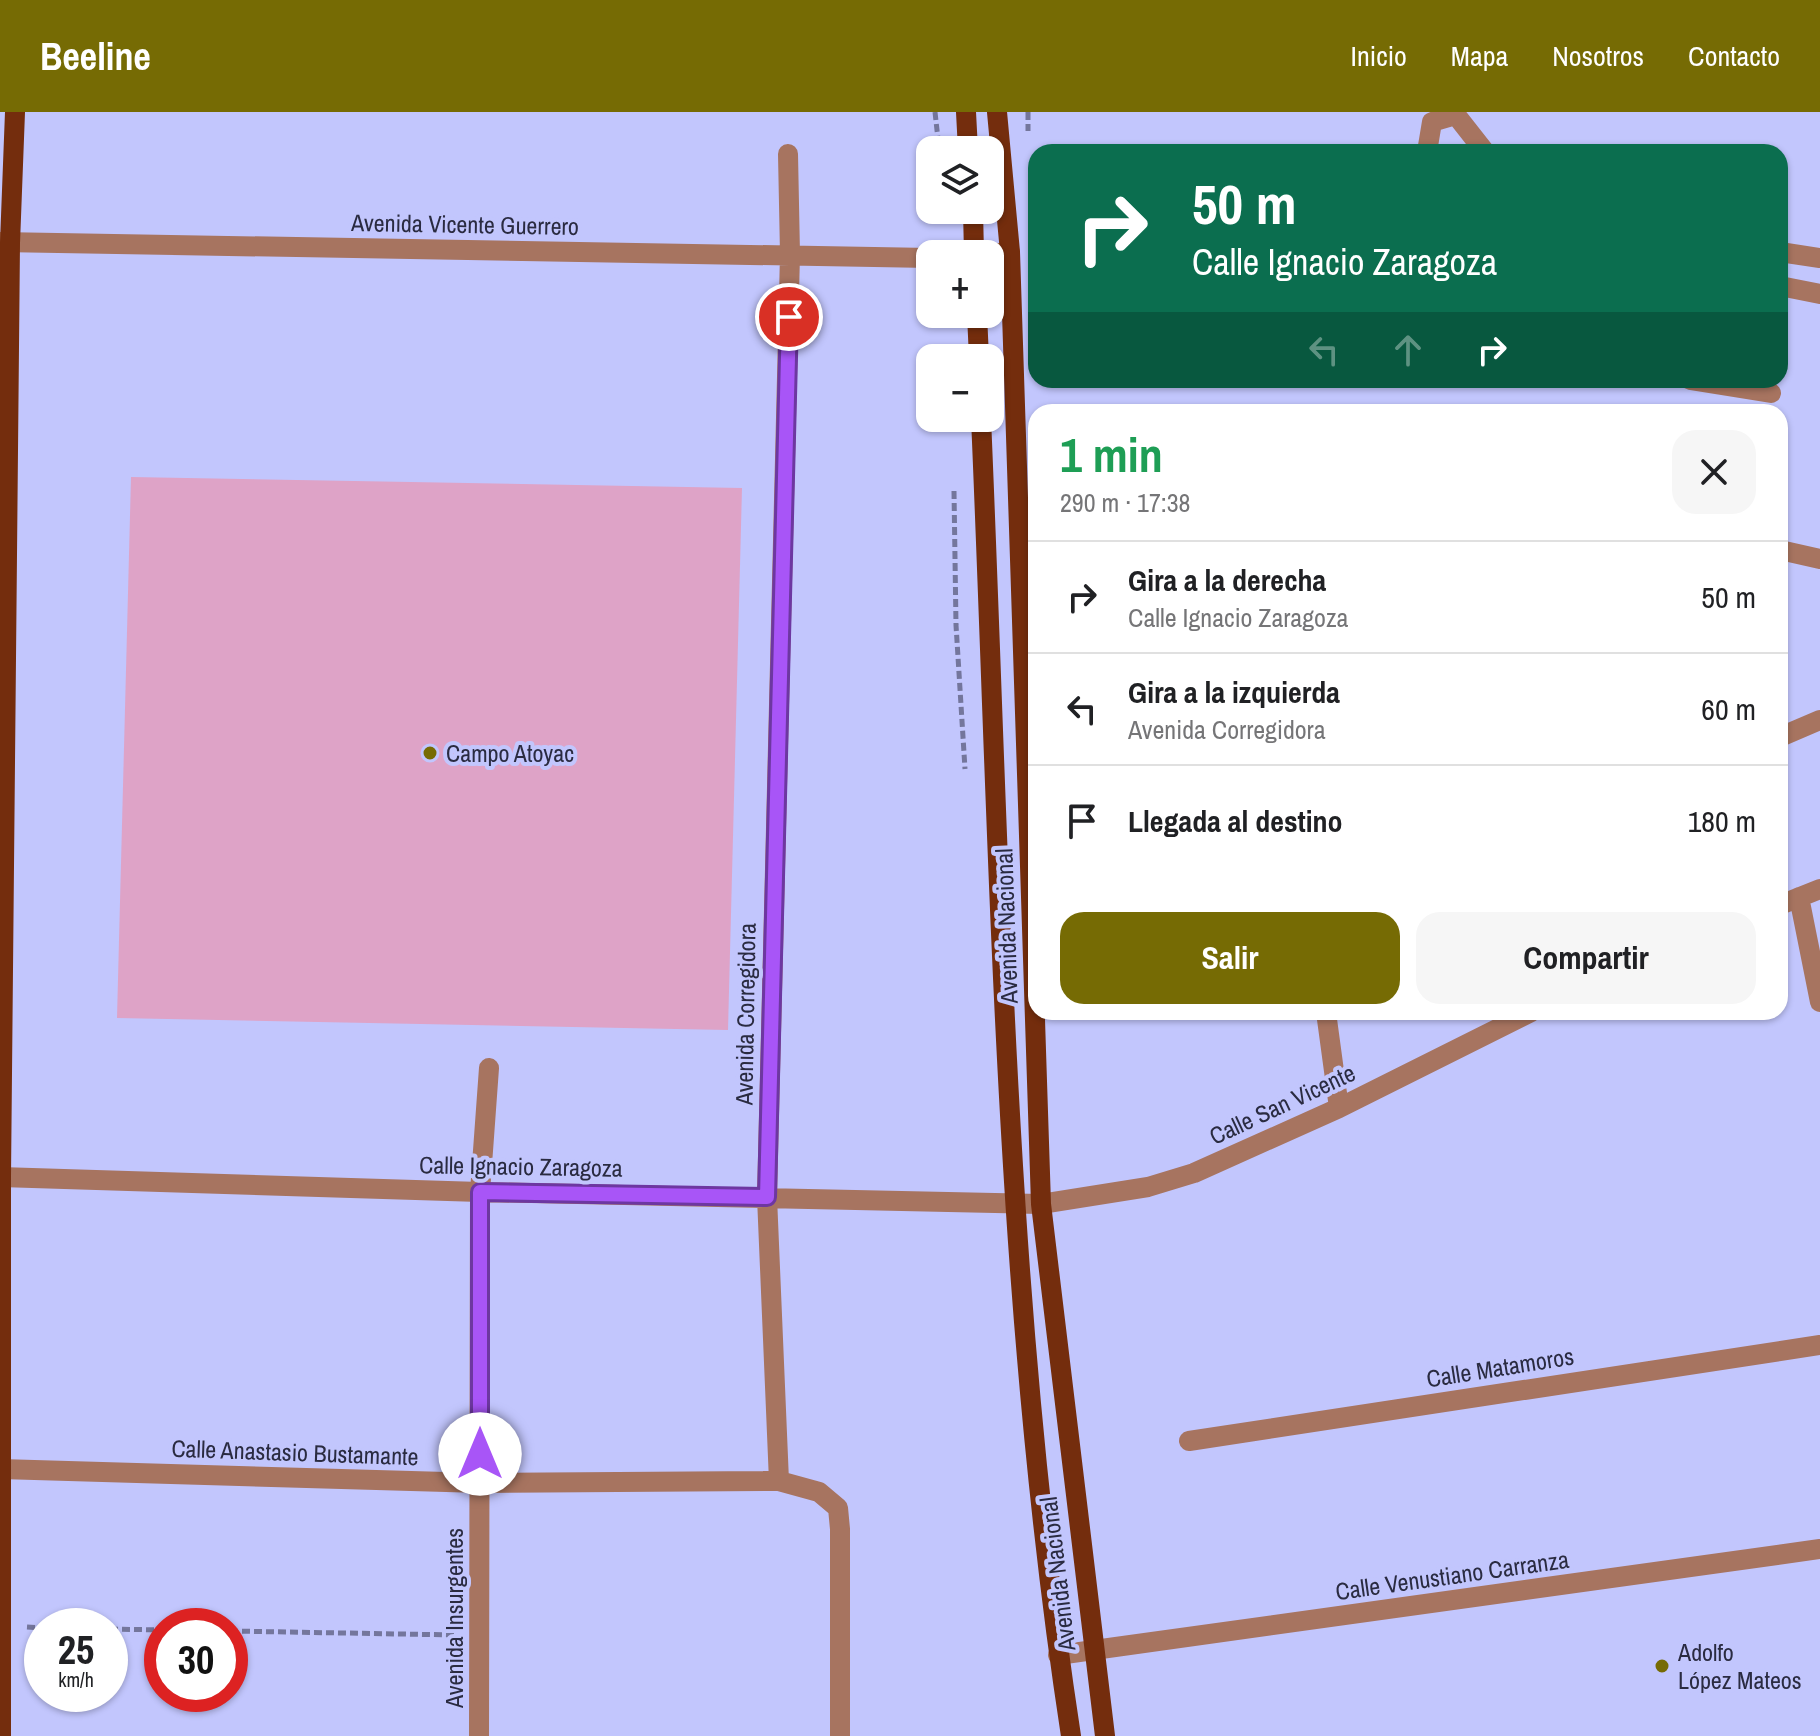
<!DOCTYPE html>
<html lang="es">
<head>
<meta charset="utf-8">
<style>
  :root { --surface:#fff; --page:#f6f6f6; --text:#202124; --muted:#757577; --line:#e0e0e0; --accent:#766b04 }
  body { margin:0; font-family:"Archivo Narrow",sans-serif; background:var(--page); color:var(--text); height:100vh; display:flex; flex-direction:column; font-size:30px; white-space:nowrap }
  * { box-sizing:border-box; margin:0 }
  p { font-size:26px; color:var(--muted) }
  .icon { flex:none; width:44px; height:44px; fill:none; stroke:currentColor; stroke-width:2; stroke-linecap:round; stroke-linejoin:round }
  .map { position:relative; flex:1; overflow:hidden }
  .side { position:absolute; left:1028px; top:292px; width:760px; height:616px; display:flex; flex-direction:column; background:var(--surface); border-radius:24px; box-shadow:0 2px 6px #0004 }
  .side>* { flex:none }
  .top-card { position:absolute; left:1028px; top:32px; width:760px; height:244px; border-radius:24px; box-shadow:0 2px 6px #0004; background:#0b6e4f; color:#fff; overflow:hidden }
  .tools { position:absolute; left:916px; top:24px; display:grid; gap:16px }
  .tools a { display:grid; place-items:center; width:88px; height:88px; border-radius:16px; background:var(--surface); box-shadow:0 2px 6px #0004; font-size:40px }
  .speed { position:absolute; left:24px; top:1496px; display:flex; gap:16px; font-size:40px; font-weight:700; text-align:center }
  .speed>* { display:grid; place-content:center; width:104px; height:104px; border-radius:50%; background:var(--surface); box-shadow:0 2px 6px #0004; line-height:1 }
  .speed small { font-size:20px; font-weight:400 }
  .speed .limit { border:12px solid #d22; background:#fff; color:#111 }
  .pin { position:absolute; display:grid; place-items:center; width:68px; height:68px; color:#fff; margin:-34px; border:4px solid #fff; border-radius:50%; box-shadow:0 2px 8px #0007 }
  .me { position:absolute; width:88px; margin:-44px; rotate:0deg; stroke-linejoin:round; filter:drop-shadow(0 0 6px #0008) }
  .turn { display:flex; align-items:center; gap:28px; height:168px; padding:0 32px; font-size:36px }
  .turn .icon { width:104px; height:104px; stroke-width:2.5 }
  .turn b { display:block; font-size:56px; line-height:68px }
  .lanes { display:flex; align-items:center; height:76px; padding:0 32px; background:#0003; justify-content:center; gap:40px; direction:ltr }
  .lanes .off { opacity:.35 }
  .round { display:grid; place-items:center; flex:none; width:84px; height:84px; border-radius:24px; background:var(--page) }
  .overview { display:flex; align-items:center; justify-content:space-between; height:136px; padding:0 32px }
  h1 { font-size:48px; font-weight:800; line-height:60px; color:#1e9e55 }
  .primary-button { display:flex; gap:16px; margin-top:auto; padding:16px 32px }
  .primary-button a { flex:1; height:92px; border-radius:24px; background:var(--accent); color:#fff; font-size:32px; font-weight:800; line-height:92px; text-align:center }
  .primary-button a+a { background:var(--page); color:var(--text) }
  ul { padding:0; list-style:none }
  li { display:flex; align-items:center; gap:24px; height:112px; padding:0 32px; border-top:2px solid var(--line) }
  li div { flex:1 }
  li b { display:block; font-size:30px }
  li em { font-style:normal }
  header { display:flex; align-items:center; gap:48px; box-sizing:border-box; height:112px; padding:0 40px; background:var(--accent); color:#fff }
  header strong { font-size:38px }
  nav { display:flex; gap:44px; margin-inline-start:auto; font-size:28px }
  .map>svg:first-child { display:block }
</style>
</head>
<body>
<header>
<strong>Beeline</strong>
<nav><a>Inicio</a><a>Mapa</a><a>Nosotros</a><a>Contacto</a></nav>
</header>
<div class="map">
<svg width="1820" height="1624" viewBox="0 0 1820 1624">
  <rect width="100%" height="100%" fill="#c2c6fd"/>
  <!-- grass -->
  <path fill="#dea3c7" d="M131 365 742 376 728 918 117 906Z"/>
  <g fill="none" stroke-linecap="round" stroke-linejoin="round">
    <!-- path -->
    <path stroke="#74769c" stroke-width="5" stroke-dasharray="8 4" stroke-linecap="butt" d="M935 0 938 27
      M1028 0V19
      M954 379 956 513 965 657
      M27 1515 42 1516
      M110 1517 162 1518
      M230 1519 456 1523"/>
    <!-- minor -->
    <path stroke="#a77460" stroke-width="20" d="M1427 40 1432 10 1456 3 1485 40
      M0 130 930 146
      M1780 140 1820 146
      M989 142 1010 140
      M1780 174 1820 182
      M1690 268 1771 281
      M1780 438 1820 447
      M1780 625 1820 608
      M1799 785 1820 890
      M1780 793 1820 777
      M1326 900 1339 996
      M0 1065 480 1080 1041 1092 1148 1075 1194 1061 1339 996 1531 900
      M1189 1329 1820 1233
      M0 1357 481 1371 779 1369 819 1380 838 1396 840 1417V1624
      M779 1369 767 1085 790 142 788 42
      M1058 1543 1820 1437
      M479 1624 480 1080 489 956"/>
    <!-- major -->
    <path stroke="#742d0d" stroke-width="20" d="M966 0 968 38
      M997 0 1010 140 1041 1092 1105 1624
      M973 98 974 142
      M977 202 979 246
      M981 306C1000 746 1004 1188 1071 1624
      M1 1624V1065L10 131 15 0"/>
  </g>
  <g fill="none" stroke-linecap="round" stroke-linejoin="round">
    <!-- route casing -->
    <g stroke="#6d37a1" stroke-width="20">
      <path id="route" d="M480 1342V1080L767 1085 789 205"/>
    </g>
    <!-- route -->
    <use href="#route" stroke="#a855f7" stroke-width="14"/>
  </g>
  <!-- markers -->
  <g fill="#766b04" stroke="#c2c6fd" stroke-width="3">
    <circle cx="430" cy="641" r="8"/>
    <circle cx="1662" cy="1554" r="8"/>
  </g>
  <g text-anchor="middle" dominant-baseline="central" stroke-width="8" stroke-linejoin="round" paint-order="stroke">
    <!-- street labels -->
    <g font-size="24" fill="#2a2b41" stroke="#c2c6fd">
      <text transform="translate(465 112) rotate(1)">Avenida Vicente Guerrero</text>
      <text transform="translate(1006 814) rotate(-92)">Avenida Nacional</text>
      <text transform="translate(745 902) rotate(-89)">Avenida Corregidora</text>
      <text transform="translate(1282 992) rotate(-25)">Calle San Vicente</text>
      <text transform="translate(521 1054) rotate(1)">Calle Ignacio Zaragoza</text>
      <text transform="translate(1500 1255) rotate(-9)">Calle Matamoros</text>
      <text transform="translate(295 1340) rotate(2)">Calle Anastasio Bustamante</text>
      <text transform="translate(1057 1462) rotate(-97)">Avenida Nacional</text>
      <text transform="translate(1452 1463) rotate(-8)">Calle Venustiano Carranza</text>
      <text transform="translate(454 1506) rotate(-90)">Avenida Insurgentes</text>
    </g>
    <!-- poi labels -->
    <g font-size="24" fill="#2a2b41" stroke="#c2c6fd" text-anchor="start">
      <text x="446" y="641">Campo Atoyac</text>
      <text x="1678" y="1540">Adolfo<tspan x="1678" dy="28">López Mateos</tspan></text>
    </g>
  </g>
</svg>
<div class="tools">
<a><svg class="icon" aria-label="layers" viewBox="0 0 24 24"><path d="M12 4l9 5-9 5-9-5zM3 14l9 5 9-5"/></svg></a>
<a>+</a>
<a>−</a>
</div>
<div class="speed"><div>25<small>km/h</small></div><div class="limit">30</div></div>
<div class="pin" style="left:789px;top:205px;background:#d93025"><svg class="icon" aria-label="arrive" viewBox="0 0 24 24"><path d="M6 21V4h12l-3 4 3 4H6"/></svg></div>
<svg class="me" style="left:480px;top:1342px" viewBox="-20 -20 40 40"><circle r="19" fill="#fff"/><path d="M0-13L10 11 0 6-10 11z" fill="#a855f7"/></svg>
<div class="top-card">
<div class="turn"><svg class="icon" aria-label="right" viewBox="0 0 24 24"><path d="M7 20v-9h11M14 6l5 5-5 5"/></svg><div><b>50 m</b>Calle Ignacio Zaragoza</div></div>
<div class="lanes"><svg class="icon off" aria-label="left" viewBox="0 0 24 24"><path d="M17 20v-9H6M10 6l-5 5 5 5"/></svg><svg class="icon off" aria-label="ahead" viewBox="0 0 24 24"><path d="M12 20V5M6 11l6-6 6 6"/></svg><svg class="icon" aria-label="right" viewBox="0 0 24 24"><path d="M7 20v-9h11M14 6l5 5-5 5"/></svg></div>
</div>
<section class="side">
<div class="overview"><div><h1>1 min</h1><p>290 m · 17:38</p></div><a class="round"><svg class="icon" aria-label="close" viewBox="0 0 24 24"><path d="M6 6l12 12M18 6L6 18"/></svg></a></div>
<ul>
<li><svg class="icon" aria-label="right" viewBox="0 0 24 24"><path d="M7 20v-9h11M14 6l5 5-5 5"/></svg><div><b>Gira a la derecha</b><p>Calle Ignacio Zaragoza</p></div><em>50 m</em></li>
<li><svg class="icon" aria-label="left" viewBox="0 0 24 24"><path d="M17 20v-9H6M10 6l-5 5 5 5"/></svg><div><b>Gira a la izquierda</b><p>Avenida Corregidora</p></div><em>60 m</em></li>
<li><svg class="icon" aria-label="arrive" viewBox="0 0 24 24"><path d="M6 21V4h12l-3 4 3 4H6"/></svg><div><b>Llegada al destino</b></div><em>180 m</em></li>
</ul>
<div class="primary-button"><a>Salir</a><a>Compartir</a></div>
</section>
</div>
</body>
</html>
